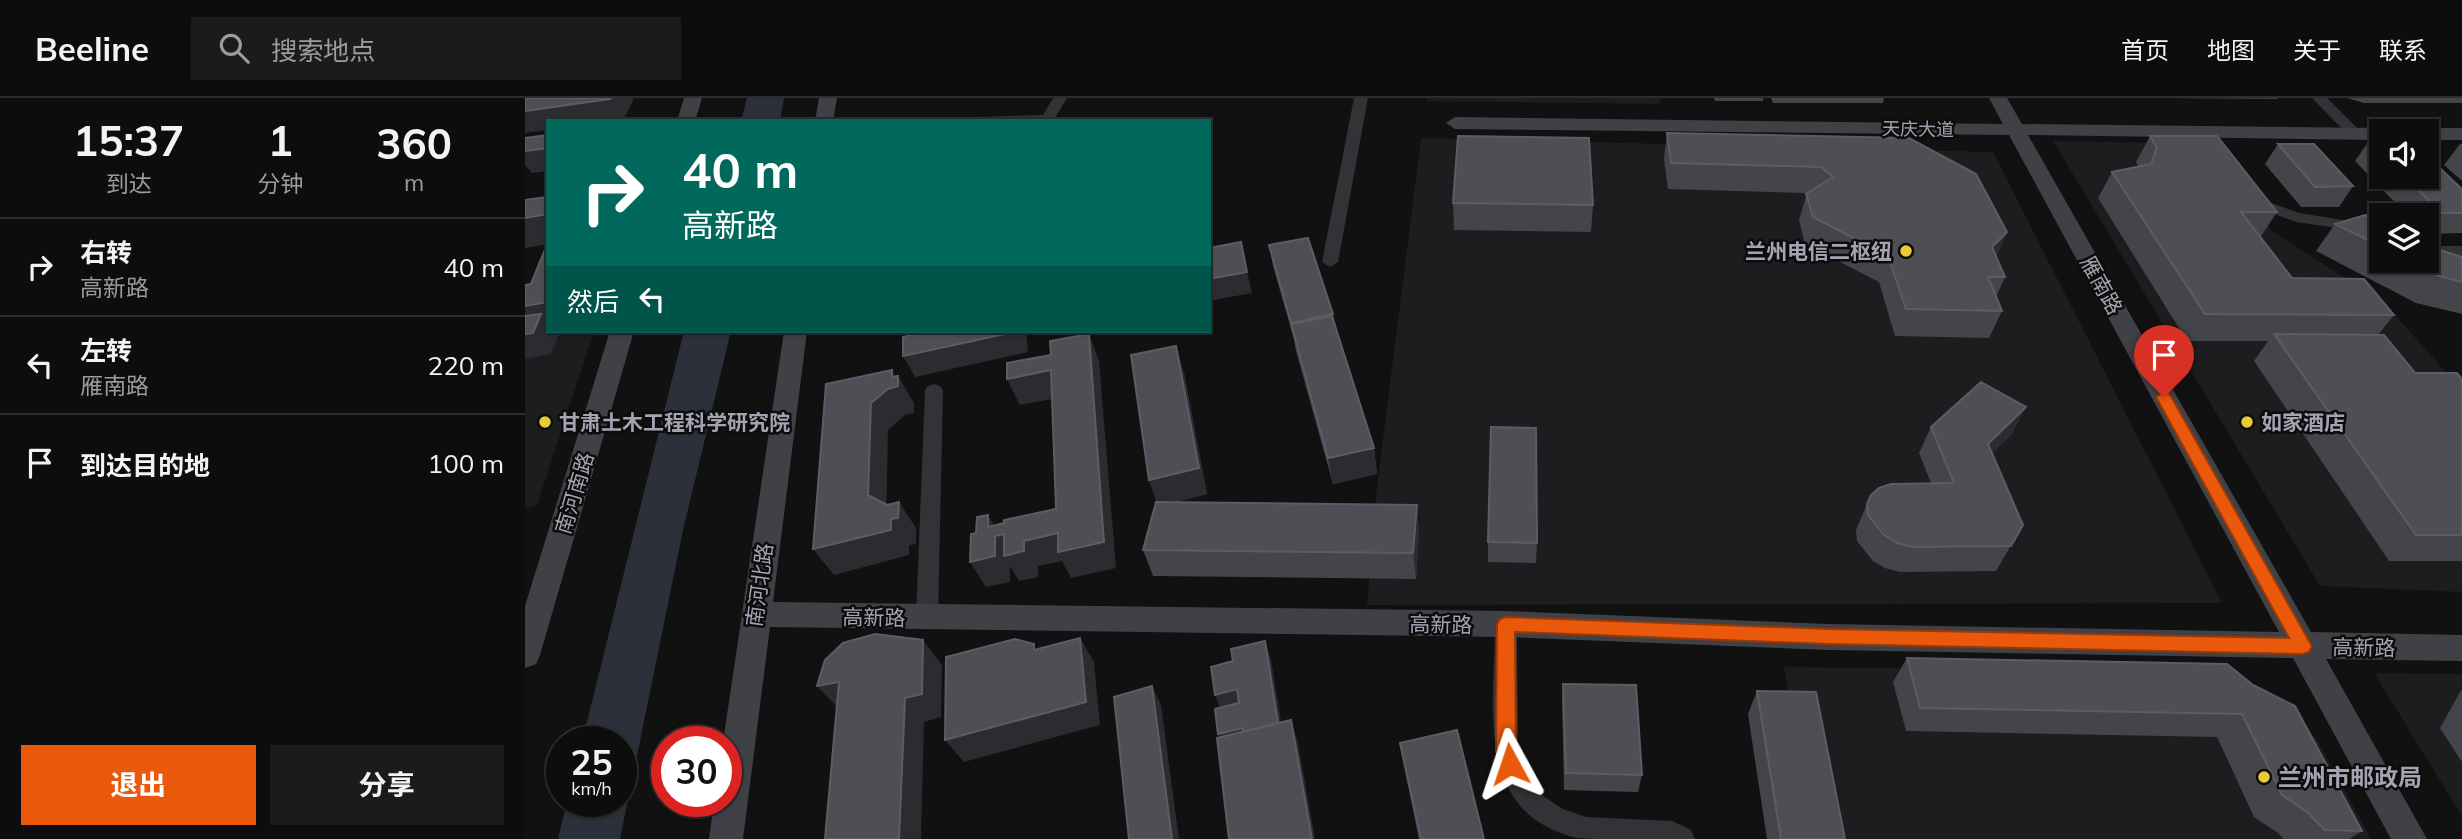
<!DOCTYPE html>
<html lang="zh">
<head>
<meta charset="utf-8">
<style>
  :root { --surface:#0d0d0e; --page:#1b1b1c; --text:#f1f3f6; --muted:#9a9c9e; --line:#2d2d2e; --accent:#ea580c }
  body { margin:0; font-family:Mulish,"Noto Sans SC",sans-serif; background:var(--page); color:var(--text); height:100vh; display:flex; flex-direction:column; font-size:26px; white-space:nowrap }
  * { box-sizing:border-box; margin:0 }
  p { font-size:23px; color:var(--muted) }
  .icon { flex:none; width:38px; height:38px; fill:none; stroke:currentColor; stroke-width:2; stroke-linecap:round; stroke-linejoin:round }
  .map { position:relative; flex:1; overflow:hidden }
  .drawer { display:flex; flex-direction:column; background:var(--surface); width:525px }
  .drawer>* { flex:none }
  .guide { position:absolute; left:21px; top:21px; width:665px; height:214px; border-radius:0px; box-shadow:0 2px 5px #0004,0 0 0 2px var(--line); background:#00695c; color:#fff; overflow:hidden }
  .fabs { position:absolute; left:1844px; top:21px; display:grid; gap:14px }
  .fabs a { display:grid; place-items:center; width:70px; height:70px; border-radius:0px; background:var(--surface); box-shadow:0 2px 5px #0004,0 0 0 2px var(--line); font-size:35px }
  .speed { position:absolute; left:21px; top:628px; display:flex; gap:14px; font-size:35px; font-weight:700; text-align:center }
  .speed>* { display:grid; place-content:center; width:91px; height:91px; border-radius:50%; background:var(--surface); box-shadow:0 2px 5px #0004,0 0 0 2px var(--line); line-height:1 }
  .speed small { font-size:18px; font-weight:400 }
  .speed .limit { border:10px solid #d22; background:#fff; color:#111 }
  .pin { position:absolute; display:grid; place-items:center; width:60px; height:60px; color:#fff; margin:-72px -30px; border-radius:50% 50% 50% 0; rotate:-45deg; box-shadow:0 0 7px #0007 }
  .pin .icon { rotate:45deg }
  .me { position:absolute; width:77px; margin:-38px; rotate:355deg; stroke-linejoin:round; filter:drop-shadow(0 0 5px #0008) }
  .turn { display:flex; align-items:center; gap:24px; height:147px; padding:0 21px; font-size:32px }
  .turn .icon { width:91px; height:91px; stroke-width:2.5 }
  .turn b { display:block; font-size:49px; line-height:60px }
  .then { display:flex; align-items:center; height:66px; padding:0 21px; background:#0003; gap:14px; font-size:26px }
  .eta { display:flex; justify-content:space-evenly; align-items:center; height:119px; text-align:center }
  .eta b { font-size:42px; font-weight:700; line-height:49px }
  .primary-button { display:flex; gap:14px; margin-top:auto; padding:14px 21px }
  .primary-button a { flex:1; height:80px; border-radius:0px; background:var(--accent); color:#fff; font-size:28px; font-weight:700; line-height:80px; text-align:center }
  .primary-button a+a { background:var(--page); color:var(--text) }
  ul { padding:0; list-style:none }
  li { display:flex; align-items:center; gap:21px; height:98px; padding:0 21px; border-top:2px solid var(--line) }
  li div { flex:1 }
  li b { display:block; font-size:26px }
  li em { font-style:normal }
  header { display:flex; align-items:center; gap:42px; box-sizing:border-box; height:98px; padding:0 35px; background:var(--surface); border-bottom:2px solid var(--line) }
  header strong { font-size:33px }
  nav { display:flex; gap:38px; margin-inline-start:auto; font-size:24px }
  .search { width:490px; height:63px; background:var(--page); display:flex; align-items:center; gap:18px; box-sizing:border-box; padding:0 24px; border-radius:0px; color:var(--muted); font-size:26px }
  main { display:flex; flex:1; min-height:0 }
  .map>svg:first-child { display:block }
</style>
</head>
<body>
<header>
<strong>Beeline</strong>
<div class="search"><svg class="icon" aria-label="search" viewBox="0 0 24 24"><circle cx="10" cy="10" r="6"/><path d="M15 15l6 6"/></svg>搜索地点</div>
<nav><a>首页</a><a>地图</a><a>关于</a><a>联系</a></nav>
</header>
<main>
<section class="drawer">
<div class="eta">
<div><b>15:37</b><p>到达</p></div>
<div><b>1</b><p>分钟</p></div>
<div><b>360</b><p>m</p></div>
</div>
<ul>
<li><svg class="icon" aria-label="right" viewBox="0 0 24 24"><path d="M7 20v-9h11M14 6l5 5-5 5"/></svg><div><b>右转</b><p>高新路</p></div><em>40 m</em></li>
<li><svg class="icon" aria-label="left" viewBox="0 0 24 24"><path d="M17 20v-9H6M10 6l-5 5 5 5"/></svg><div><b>左转</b><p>雁南路</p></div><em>220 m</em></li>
<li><svg class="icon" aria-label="arrive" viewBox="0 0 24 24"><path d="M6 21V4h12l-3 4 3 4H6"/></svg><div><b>到达目的地</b></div><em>100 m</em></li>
</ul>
<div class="primary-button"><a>退出</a><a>分享</a></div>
</section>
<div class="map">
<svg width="1937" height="741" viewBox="0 0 1937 741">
  <rect width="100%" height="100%" fill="#111112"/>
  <!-- built -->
  <path fill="#1d1d1f" d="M902 0H1135L1136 6 901 3Z
    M896 40 1468 54 1697 505 842 507 852 389Z
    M1528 43 1690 46 1746 132 1860 206 1937 292V494L1795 488Z
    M47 233H69L12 407 0 410V241Z
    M1259 569 1689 573 1791 640 1846 741H1292Z
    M1849 575 1937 576V718Z"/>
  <!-- water -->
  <path fill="#2b303a" d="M222 0H259L255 23H216Z
    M159 233H206L158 432 95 741H33L42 704H96V644H57Z"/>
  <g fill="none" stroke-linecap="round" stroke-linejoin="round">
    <!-- street -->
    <path fill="#323237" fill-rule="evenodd" d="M528 0H542L528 23H446L453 19 518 17Z
      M829 0H843L813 164 805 169 797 164Z
      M1787 0H1802L1834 32V38H1824Z
      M1727 98 1774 115 1843 126 1857 134V146L1834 133 1771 124 1722 106 1719 103Z
      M1902 148H1937V158H1902Z
      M409 286 415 288 418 292 413 520 410 526 402 529 394 526 391 520 400 292 403 288Z
      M981 517 989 519 992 526 993 653 999 675 1015 696 1038 711 1061 719 1147 723 1166 732 1170 741C1143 741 1116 741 1090 741 1078 741 1064 741 1052 740 947 715 970 608 970 526L973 519Z"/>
    <!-- secondary -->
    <path fill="#404047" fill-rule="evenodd" d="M159 0H177L170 23H152Z
      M294 0H312L308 23H290Z
      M1464 0H1482L1497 26 1857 30 1865 33H1857V42L1503 37 1786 534 1937 537V563L1801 561 1902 741H1866L1768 560 1304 552 981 539 245 529 218 741H184L189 704H201V644H198L259 233H282L248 504 981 513 1304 526 1754 534 1484 37 930 31 921 25 930 19 1478 26Z
      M1902 30H1937V42H1902V33H1894Z
      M85 233H109L15 557 11 566 0 570V508Z"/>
  </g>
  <!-- wall -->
  <path fill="#44454a" d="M1189 0H1238V3H1190Z
    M1246 0H1359L1358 5H1248Z
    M1636 0H1753L1752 1Z
    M1822 0H1937V5H1839Z
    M1142 35 1384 40 1482 134 1471 159 1480 179 1471 199 1477 213 1464 240 1370 238 1354 184 1280 146 1274 122 1282 95 1143 91 1139 61Z
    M1625 38 1752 114 1735 140 1767 180 1869 217 1853 237 1890 275 1937 281V463H1864L1729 263 1743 243H1662L1573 100 1587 74 1614 69 1611 64Z
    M1844 43H1857V79H1902L1937 91V135L1902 136V117H1882L1830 63Z
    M1753 46 1828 88 1814 109H1776L1740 66Z
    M1935 46H1937V83L1919 67Z
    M928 105 1068 107 1066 134 929 132Z
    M1857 125V163H1902L1911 151 1937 159V216L1891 205 1791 153 1810 126Z
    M744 147 808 216 810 227 849 350 852 376 808 386 771 253 769 241 748 168Z
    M659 275 682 396 651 404 894 432 891 481 628 478 618 452 632 404 624 382Z
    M1406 329 1487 336 1467 355 1498 427 1471 473 1375 474 1360 470 1348 463 1332 443 1331 432 1342 406 1406 385 1394 355Z
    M963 444 1012 445 1011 465 963 464Z
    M1382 560 1702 566 1837 733 1824 741H1759L1753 735 1729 719 1692 639 1381 633 1368 584Z
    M1038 586 1117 677 1113 694 1039 692 1037 604Z
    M1937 592V664L1915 630 1935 594Z
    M1232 593 1320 741H1242L1223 616Z
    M875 645 959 741H894L879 668Z"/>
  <!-- shaded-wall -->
  <path fill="#2b2c2f" d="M86 0H109L99 21 89 23H23V32L0 35V2Z
    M23 50V73L7 75 0 67V53Z
    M23 116V146L0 150V120Z
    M1482 134 1470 161 1467 149Z
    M722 174 727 195 684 203V181Z
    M23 204V233H34H31L34 236 26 256 0 261V208Z
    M808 216 811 237 767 232 766 225Z
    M494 233H501L503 254 390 279 378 258Z
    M564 236 574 263 591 470 546 480 537 463 513 468V479L494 483 485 468V484L461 489 445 464 463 429V417L475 437 479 436 499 443 533 435Z
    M651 248 659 275 682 396 634 408 624 382Z
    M367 272 373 283V278L389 305V315L380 317 363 332 361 424 343 397 346 305 367 279Z
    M526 272 538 299 495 307 482 281Z
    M1501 309 1487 336 1450 372 1463 346Z
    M849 350 852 376 808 386 803 360Z
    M374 404 391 430V446L384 447V457L309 477 288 451 366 421Z
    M892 407 894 432 891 481 888 455Z
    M555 540 569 564 575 627 439 664 420 642Z
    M398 542 417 567 416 619 399 624 396 741H374L380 600Z
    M740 543 746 562 760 648 700 654 693 636 718 630Z
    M314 584 315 612 292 588Z
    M627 588 636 607 654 741H647Z
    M712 591 719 609 697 615 690 597Z
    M766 622 773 645 790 741H787Z"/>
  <!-- building -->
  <path fill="#4e4f55" stroke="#5c5d64" stroke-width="2" d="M0 0H86L85 1 0 13Z
    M1142 35 1384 40 1451 76 1482 134 1467 149 1480 179H1463L1477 213 1381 211 1363 158 1288 119 1281 96 1308 79 1296 69 1146 65Z
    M23 37V50L0 53V40Z
    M933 38 1064 40 1068 107 928 105Z
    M1625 38H1692L1752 114H1716L1767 180 1839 181 1869 217 1680 216 1587 74 1626 66 1632 50Z
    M1844 43H1857V55Z
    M1753 46H1789L1828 88 1790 89Z
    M1902 58 1937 91V115H1916L1880 79H1902Z
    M23 99V116L0 120V102Z
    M1840 117 1857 125V149L1810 126Z
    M783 140 808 216 766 225 744 147Z
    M23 144V204L0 208V187L6 186Z
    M716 144 722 174 684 181V150Z
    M1902 147 1911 151 1937 159V184L1914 178 1883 163H1902Z
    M16 216 8 235 0 236V218Z
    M807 218 849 350 803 360 766 226Z
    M406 233H494L378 258V239Z
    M564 236 579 444 533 454V435L499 443V453L479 458V436L470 438V458L445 464 446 436 451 435 452 419 463 417V429L479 425V422L531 411 526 272 482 281V265L526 257 525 243Z
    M1749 236 1859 237 1890 275H1932L1937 281V437H1891Z
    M651 248 674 370 624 382 606 257Z
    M367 272V279L373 278V288L363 291 346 305 343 397 362 407 374 404 373 420 366 421V432L288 451 301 286Z
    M1456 284 1501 309 1463 346 1498 427 1486 448 1387 449 1372 445 1359 437 1343 417 1342 406 1346 397 1354 390 1366 386 1429 385 1406 329Z
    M966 329 1011 330 1012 445 963 444Z
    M631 404 892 407 888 455 618 452Z
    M350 536 398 542 397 596 380 600 374 741H300L314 584 292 588 300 562 318 545Z
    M555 540 561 604 420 642 421 559 490 541 509 546V552Z
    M740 543 753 625 718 634V630L693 636 690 611 714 605 712 591 690 597 686 569 708 563 706 551Z
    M1382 560 1702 566 1728 587 1770 608 1837 733 1800 732 1782 714 1757 697 1717 616 1395 610Z
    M1038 586 1111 587 1117 677 1041 675Z
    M627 588 647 741H604L589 599Z
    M1232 593 1291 594 1320 741H1256Z
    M766 622 787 741H704L692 640Z
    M932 632 959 741H896L875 645Z"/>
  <!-- route -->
  <path fill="#ea580c" stroke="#983908" stroke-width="2" d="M1639 294 1644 295 1784 543 1787 548 1784 554 1778 556 1304 546 990 534 991 653 995 666 992 673 985 675 978 673 971 653 972 526 975 521 981 519 1304 531 1764 540 1631 299Z"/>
  <!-- markers -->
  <g fill="#e7cd34" stroke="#0c0c0d" stroke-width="2.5">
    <circle cx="1381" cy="153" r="7"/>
    <circle cx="20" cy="324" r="7"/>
    <circle cx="1722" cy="324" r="7"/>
    <circle cx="1739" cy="679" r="7"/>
  </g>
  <g text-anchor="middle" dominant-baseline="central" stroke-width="5" stroke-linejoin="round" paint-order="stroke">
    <!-- far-street labels -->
    <g font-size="18" fill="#a3a4b2" stroke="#0c0c0d">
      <text transform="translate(1393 31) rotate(1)">天庆大道</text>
    </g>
    <!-- poi labels -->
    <g font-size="21" font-weight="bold" fill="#a3a4b2" stroke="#0c0c0d" text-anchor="start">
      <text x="1367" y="153" text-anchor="end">兰州电信二枢纽</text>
      <text x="34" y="324">甘肃土木工程科学研究院</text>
      <text x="1736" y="324">如家酒店</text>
    </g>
    <!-- street labels -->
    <g font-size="21" fill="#a3a4b2" stroke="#0c0c0d">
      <text transform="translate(1577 187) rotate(61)">雁南路</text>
      <text transform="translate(49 395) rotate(-73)">南河南路</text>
      <text transform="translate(234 487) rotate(-82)">南河北路</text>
      <text transform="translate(349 519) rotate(1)">高新路</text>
      <text transform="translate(916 526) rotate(1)">高新路</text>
      <text transform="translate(1839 549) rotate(1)">高新路</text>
    </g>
    <!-- near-poi labels -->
    <g font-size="24" font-weight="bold" fill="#a3a4b2" stroke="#0c0c0d" text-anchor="start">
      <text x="1753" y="679">兰州市邮政局</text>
    </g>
  </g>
</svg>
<div class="fabs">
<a><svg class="icon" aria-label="sound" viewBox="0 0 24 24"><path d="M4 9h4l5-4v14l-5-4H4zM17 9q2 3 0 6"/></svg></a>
<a><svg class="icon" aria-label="layers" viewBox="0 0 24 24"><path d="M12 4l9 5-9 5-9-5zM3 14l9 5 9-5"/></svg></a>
</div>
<div class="speed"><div>25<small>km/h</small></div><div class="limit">30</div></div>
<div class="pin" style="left:1639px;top:299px;background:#d93025"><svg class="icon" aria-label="arrive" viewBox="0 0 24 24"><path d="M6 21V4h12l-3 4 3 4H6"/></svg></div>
<svg class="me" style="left:985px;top:666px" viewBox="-20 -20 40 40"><path d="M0-17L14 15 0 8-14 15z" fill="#ea580c" stroke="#fff" stroke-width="4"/></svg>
<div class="guide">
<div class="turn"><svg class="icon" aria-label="right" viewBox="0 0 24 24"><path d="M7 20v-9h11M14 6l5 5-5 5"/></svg><div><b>40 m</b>高新路</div></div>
<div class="then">然后<svg class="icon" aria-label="left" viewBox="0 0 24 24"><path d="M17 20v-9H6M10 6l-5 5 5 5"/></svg></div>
</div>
</div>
</main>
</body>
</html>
